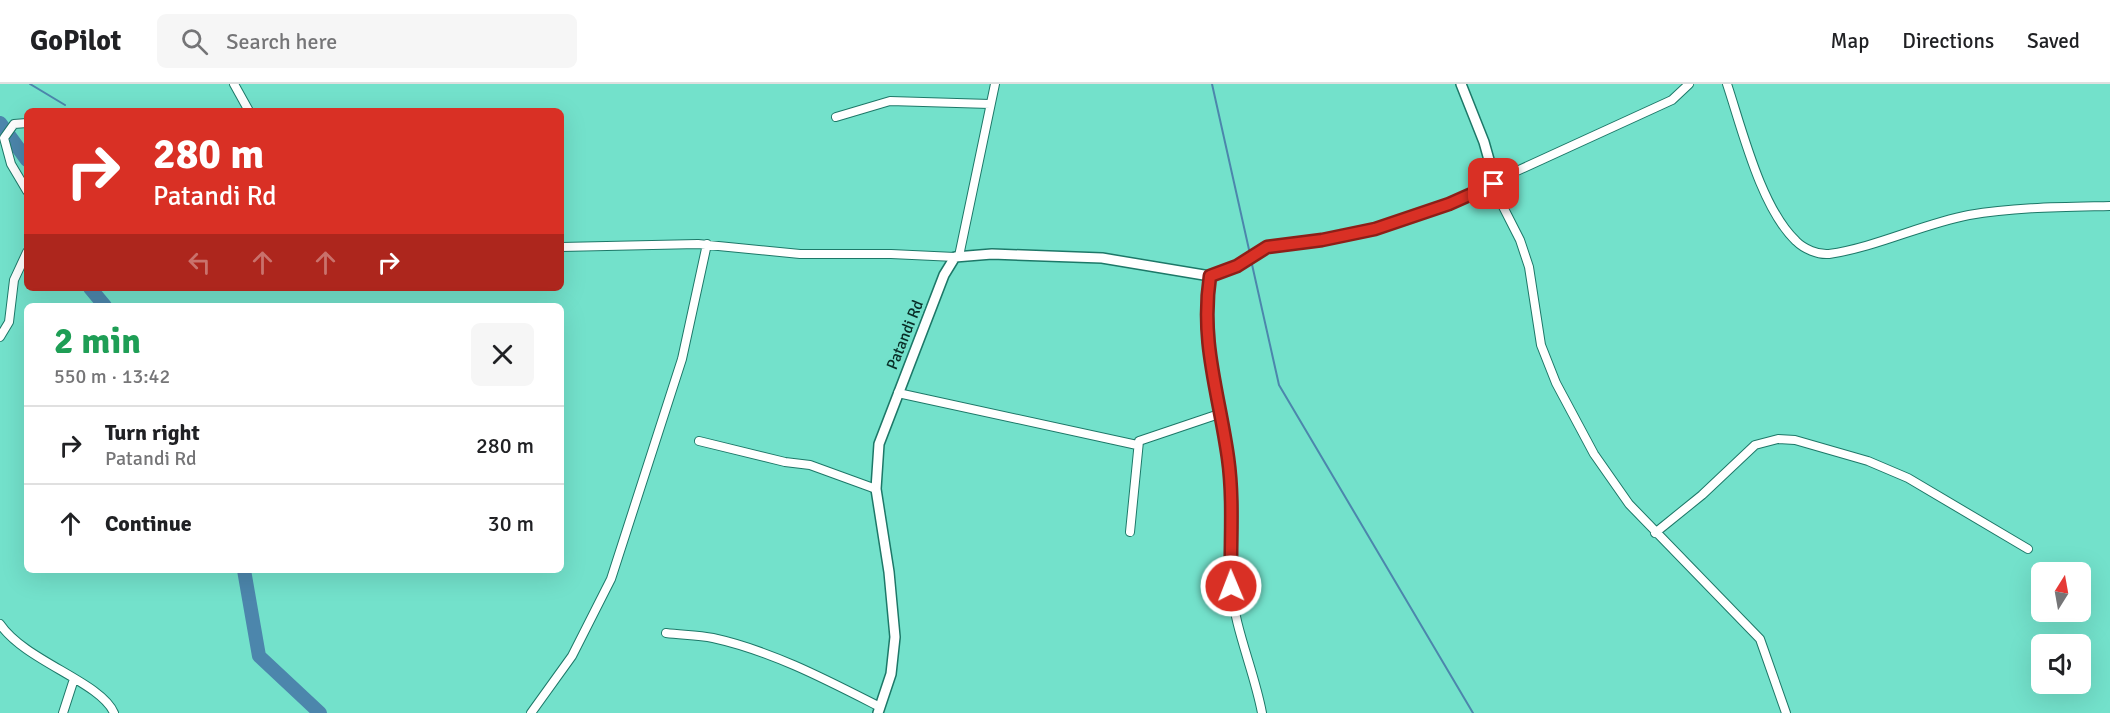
<!DOCTYPE html>
<html lang="en">
<head>
<meta charset="utf-8">
<style>
  :root { --surface:#fff; --page:#f6f6f6; --text:#202124; --muted:#757577; --line:#e0e0e0 }
  body { margin:0; font-family:Signika,sans-serif; background:var(--page); color:var(--text); height:100vh; display:flex; flex-direction:column; font-size:22px; white-space:nowrap }
  * { box-sizing:border-box; margin:0 }
  p { font-size:20px; color:var(--muted) }
  .icon { flex:none; width:33px; height:33px; fill:none; stroke:currentColor; stroke-width:2; stroke-linecap:round; stroke-linejoin:round }
  .map { position:relative; flex:1; overflow:hidden }
  .drawer { position:absolute; left:24px; top:219px; width:540px; height:270px; display:flex; flex-direction:column; background:var(--surface); border-radius:9px; box-shadow:0 6px 24px #0002 }
  .drawer>* { flex:none }
  .banner { position:absolute; left:24px; top:24px; width:540px; height:183px; border-radius:9px; box-shadow:0 6px 24px #0002; background:#d93025; color:#fff; overflow:hidden }
  .needle { width:39px; rotate:11deg }
  .buttons { position:absolute; left:2031px; top:478px; display:grid; gap:12px }
  .buttons a { display:grid; place-items:center; width:60px; height:60px; border-radius:9px; background:var(--surface); box-shadow:0 6px 24px #0002; font-size:30px }
  .pin { position:absolute; display:grid; place-items:center; width:51px; height:51px; color:#fff; margin:-26px; border-radius:12px; box-shadow:0 3px 9px #0006 }
  .me { position:absolute; width:66px; margin:-33px; rotate:359deg; stroke-linejoin:round; filter:drop-shadow(0 0 4px #0008) }
  .turn { display:flex; align-items:center; gap:21px; height:126px; padding:0 30px; font-size:27px }
  .turn .icon { width:78px; height:78px; stroke-width:2.5 }
  .turn b { display:block; font-size:42px; line-height:51px }
  .lanes { display:flex; align-items:center; height:57px; padding:0 30px; background:#0003; justify-content:center; gap:30px; direction:ltr }
  .lanes .off { opacity:.35 }
  .round { display:grid; place-items:center; flex:none; width:63px; height:63px; border-radius:9px; background:var(--page) }
  .headline { display:flex; align-items:center; justify-content:space-between; height:102px; padding:0 30px }
  h1 { font-size:36px; font-weight:700; line-height:45px; color:#1e9e55 }
  ul { padding:0; list-style:none }
  li { display:flex; align-items:center; gap:18px; height:78px; padding:0 30px; border-top:2px solid var(--line) }
  li div { flex:1 }
  li b { display:block; font-size:22px }
  li em { font-style:normal }
  header { display:flex; align-items:center; gap:36px; box-sizing:border-box; height:84px; padding:0 30px; background:var(--surface); border-bottom:2px solid var(--line) }
  header strong { font-size:28px }
  nav { display:flex; gap:33px; margin-inline-start:auto; font-size:21px }
  .search { width:420px; height:54px; background:var(--page); display:flex; align-items:center; gap:15px; box-sizing:border-box; padding:0 21px; border-radius:9px; color:var(--muted); font-size:22px }
  .map>svg:first-child { display:block }
</style>
</head>
<body>
<header>
<strong>GoPilot</strong>
<div class="search"><svg class="icon" aria-label="search" viewBox="0 0 24 24"><circle cx="10" cy="10" r="6"/><path d="M15 15l6 6"/></svg>Search here</div>
<nav><a>Map</a><a>Directions</a><a>Saved</a></nav>
</header>
<div class="map">
<svg width="2110" height="629" viewBox="0 0 2110 629">
  <rect width="100%" height="100%" fill="#73e1cb"/>
  <g fill="none" stroke-linecap="round" stroke-linejoin="round">
    <!-- stream -->
    <path stroke="#4c86ac" stroke-width="2" d="M30 0 65 21
      M1212 0 1250 170
      M1251 176 1279 301 1473 629"/>
    <!-- river -->
    <path stroke="#4c86ac" stroke-width="14" d="M0 39 27 76
      M90 204 105 222
      M244 486 259 572 320 629"/>
    <!-- minor casing -->
    <g stroke="#1d7868" stroke-width="10">
      <path id="minor" d="M234 0 249 27
        M1727 0C1742 45 1761 124 1796 157 1804 165 1818 171 1829 170 1877 163 1922 140 1969 131 2015 123 2063 123 2110 122
        M836 33 890 17 990 20
        M27 39 14 40 4 54 11 80 27 107
        M1495 97 1672 16 1689 0
        M1492 101 1520 156 1529 183 1541 261 1556 299 1594 370 1629 420 1760 555 1786 629
        M561 163 698 160 800 170H891L955 173
        M959 172 995 0
        M1210 192C1202 257 1218 310 1228 373 1234 415 1228 458 1231 500 1234 544 1254 586 1262 629
        M0 253 9 238 14 196 27 168
        M898 309 1137 361
        M699 357 785 378 810 381 876 405
        M1130 448 1139 357 1219 330
        M1655 449 1702 411 1755 361 1778 355 1795 356 1868 377 1908 394 2028 465
        M0 540C25 577 101 598 114 629
        M666 549C682 551 698 551 713 554 772 567 827 596 880 623
        M63 629 74 595
        M531 629 572 572 611 495 682 275 707 160"/>
    </g>
    <!-- tertiary casing -->
    <g stroke="#1d7868" stroke-width="12">
      <path id="tertiary" d="M878 629 891 590 895 553 889 488 876 405 879 360 944 191 955 173 992 170 1102 174 1210 192 1237 182 1267 163 1322 156 1375 145 1449 120 1492 101 1495 97 1484 58 1461 0"/>
    </g>
    <!-- minor -->
    <use href="#minor" stroke="#fff" stroke-width="8"/>
    <!-- tertiary -->
    <use href="#tertiary" stroke="#fff" stroke-width="9"/>
  </g>
  <g fill="none" stroke-linecap="round" stroke-linejoin="round">
    <!-- route casing -->
    <g stroke="#8d1f18" stroke-width="15">
      <path id="route" d="M1231 502C1230 459 1234 417 1228 374 1219 309 1200 259 1210 192L1237 182 1267 163 1322 156 1375 145 1449 120 1494 100"/>
    </g>
    <!-- route -->
    <use href="#route" stroke="#d93025" stroke-width="10"/>
  </g>
  <g text-anchor="middle" dominant-baseline="central" stroke-width="6" stroke-linejoin="round" paint-order="stroke">
    <!-- street labels -->
    <g font-size="16" fill="#082d26" stroke="#73e1cb">
      <text transform="translate(905 251) rotate(-68)">Patandi Rd</text>
    </g>
  </g>
</svg>
<div class="buttons">
<a><svg class="needle" viewBox="-14 -14 28 28"><path d="M0-13l5 13h-10z" fill="#e53935"/><path d="M0 13l5-13h-10z" fill="#757577"/></svg></a>
<a><svg class="icon" aria-label="sound" viewBox="0 0 24 24"><path d="M4 9h4l5-4v14l-5-4H4zM17 9q2 3 0 6"/></svg></a>
</div>
<div class="pin" style="left:1494px;top:100px;background:#d93025"><svg class="icon" aria-label="arrive" viewBox="0 0 24 24"><path d="M6 21V4h12l-3 4 3 4H6"/></svg></div>
<svg class="me" style="left:1231px;top:502px" viewBox="-20 -20 40 40"><circle r="17" fill="#d93025" stroke="#fff" stroke-width="3"/><path d="M0-11L8 9 0 5-8 9z" fill="#fff"/></svg>
<div class="banner">
<div class="turn"><svg class="icon" aria-label="right" viewBox="0 0 24 24"><path d="M7 20v-9h11M14 6l5 5-5 5"/></svg><div><b>280 m</b>Patandi Rd</div></div>
<div class="lanes"><svg class="icon off" aria-label="left" viewBox="0 0 24 24"><path d="M17 20v-9H6M10 6l-5 5 5 5"/></svg><svg class="icon off" aria-label="ahead" viewBox="0 0 24 24"><path d="M12 20V5M6 11l6-6 6 6"/></svg><svg class="icon off" aria-label="ahead" viewBox="0 0 24 24"><path d="M12 20V5M6 11l6-6 6 6"/></svg><svg class="icon" aria-label="right" viewBox="0 0 24 24"><path d="M7 20v-9h11M14 6l5 5-5 5"/></svg></div>
</div>
<section class="drawer">
<div class="headline"><div><h1>2 min</h1><p>550 m · 13:42</p></div><a class="round"><svg class="icon" aria-label="close" viewBox="0 0 24 24"><path d="M6 6l12 12M18 6L6 18"/></svg></a></div>
<ul>
<li><svg class="icon" aria-label="right" viewBox="0 0 24 24"><path d="M7 20v-9h11M14 6l5 5-5 5"/></svg><div><b>Turn right</b><p>Patandi Rd</p></div><em>280 m</em></li>
<li><svg class="icon" aria-label="ahead" viewBox="0 0 24 24"><path d="M12 20V5M6 11l6-6 6 6"/></svg><div><b>Continue</b></div><em>30 m</em></li>
</ul>
</section>
</div>
</body>
</html>
